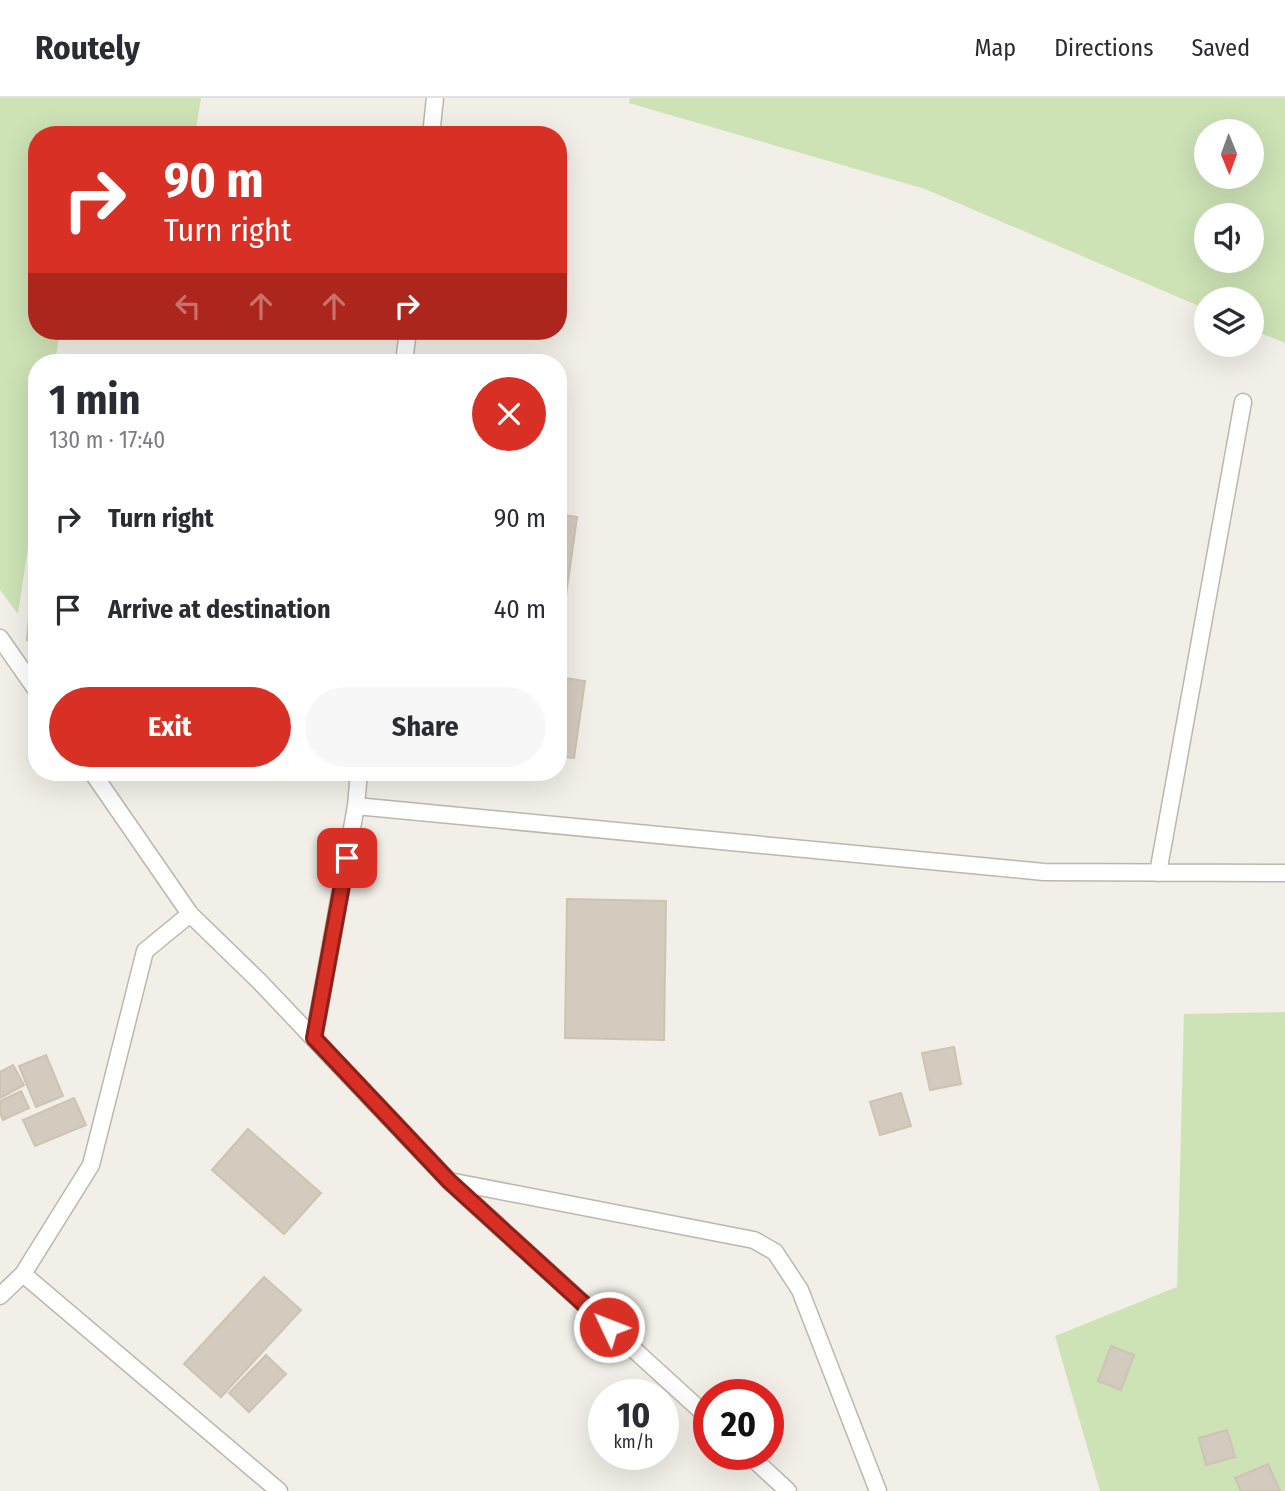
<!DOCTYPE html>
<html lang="en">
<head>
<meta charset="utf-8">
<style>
  :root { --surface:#fff; --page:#f7f7f7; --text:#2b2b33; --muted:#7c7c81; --line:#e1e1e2; --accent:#d93025 }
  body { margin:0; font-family:"Fira Sans Condensed",sans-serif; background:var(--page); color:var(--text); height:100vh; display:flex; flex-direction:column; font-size:26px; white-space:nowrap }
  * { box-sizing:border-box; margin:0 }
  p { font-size:23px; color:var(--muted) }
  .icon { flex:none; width:38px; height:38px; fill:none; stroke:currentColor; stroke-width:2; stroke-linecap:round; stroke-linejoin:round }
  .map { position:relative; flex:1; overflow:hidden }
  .details { position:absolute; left:28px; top:256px; width:539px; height:427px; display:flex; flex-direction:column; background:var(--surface); border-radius:28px; box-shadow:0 7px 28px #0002 }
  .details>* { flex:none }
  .top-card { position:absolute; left:28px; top:28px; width:539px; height:214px; border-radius:28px; box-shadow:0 7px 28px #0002; background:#d93025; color:#fff; overflow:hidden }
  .needle { width:46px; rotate:179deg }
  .tools { position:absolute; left:1194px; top:21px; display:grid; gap:14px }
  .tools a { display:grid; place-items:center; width:70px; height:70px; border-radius:50%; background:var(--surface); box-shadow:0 7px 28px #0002; font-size:35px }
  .speed { position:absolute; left:588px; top:1281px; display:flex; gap:14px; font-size:35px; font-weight:700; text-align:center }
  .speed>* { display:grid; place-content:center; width:91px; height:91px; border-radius:50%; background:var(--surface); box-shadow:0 7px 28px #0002; line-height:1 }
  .speed small { font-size:18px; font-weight:400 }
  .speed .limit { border:10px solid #d22; background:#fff; color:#111 }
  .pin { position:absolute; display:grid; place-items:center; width:60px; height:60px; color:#fff; margin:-30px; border-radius:14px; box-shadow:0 4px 10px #0006 }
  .me { position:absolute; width:77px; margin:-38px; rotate:313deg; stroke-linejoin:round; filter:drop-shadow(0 0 5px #0008) }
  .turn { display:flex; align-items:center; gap:24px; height:147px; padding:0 21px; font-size:32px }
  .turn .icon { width:91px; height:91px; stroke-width:2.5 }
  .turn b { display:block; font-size:49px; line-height:60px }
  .lanes { display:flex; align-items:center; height:66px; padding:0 21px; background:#0003; justify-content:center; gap:35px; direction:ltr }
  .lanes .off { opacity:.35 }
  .round { display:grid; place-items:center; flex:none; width:74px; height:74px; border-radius:37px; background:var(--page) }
  .headline { display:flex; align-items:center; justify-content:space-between; height:119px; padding:0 21px }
  h1 { font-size:42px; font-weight:700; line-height:52px }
  .button { display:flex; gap:14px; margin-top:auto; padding:14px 21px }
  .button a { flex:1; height:80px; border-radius:42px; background:var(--accent); color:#fff; font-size:28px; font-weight:700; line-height:80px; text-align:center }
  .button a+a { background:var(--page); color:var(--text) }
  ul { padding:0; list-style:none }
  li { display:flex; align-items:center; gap:21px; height:91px; padding:0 21px }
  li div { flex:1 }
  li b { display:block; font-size:26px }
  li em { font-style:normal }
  header { display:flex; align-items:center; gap:42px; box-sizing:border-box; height:98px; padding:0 35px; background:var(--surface); border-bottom:2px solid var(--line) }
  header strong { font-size:33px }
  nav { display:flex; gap:38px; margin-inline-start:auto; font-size:24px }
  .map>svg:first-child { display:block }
</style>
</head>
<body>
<header>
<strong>Routely</strong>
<nav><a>Map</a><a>Directions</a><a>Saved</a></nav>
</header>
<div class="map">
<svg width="1285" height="1393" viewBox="0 0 1285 1393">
  <rect width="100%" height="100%" fill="#f2efe8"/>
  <!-- green -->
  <path fill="#cde2b5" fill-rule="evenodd" d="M0 0H201L195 37H37V233H60L55 264H37V389L18 516 0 492Z
    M630 0H1285V245L1251 231V201H1206V211L925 91 629 5ZM1206 33H1251V79H1206ZM1206 117H1251V163H1206Z
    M1285 914V1393H1100L1055 1238 1177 1189 1184 916Z"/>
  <!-- building -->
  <path fill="#d3cbbe" stroke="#cdc3b2" stroke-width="2" d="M558 416 577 419 558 554Z
    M30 508H37V543L27 542Z
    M558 579 585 583 574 660 558 658Z
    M228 674H273L272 681Z
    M567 801 666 803 664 942 565 940Z
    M954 949 961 986 930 992 922 955Z
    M46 957 63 998 36 1009 19 968Z
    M13 967 24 987 0 1000V974Z
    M21 993 29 1010 3 1022 0 1015V1003Z
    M901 995 911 1028 880 1037 870 1004Z
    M74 1000 86 1027 35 1048 23 1022Z
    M248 1031 321 1095 284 1136 212 1072Z
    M264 1179 301 1212 221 1299 184 1266Z
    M1111 1248 1134 1257 1121 1292 1098 1283Z
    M266 1257 286 1276 249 1314 229 1295Z
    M1227 1332 1235 1359 1206 1367 1199 1340Z
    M1268 1366 1280 1393H1241L1235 1380Z"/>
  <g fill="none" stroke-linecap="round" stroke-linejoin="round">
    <!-- service casing -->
    <g stroke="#bdb7ab" stroke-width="19">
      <path id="service" d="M431 37 435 0
        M404 264 408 233
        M0 540 37 593
        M92 674 190 816 260 884 449 1083 709 1320
        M356 708 1044 774 1285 775
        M1158 775 1243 304
        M314 940 356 708 359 674
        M449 1083 754 1142 775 1154 800 1192 878 1393
        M23 1176 279 1393
        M0 1198 23 1176 91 1067 145 853 190 816
        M748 1356 788 1393"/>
    </g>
    <!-- service -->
    <use href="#service" stroke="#fff" stroke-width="16"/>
  </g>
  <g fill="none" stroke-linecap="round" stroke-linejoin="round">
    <!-- route casing -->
    <g stroke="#8d1f18" stroke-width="18">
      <path id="route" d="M347 760 314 940 449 1083 609 1229"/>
    </g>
    <!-- route -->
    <use href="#route" stroke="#d93025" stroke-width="12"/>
  </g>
</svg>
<div class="tools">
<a><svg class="needle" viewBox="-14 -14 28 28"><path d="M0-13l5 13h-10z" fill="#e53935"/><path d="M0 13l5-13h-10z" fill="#7c7c81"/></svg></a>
<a><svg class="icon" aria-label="sound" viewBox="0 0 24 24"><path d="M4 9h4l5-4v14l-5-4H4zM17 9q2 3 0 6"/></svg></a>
<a><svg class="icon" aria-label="layers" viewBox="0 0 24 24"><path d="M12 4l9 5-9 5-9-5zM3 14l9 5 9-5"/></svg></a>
</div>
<div class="speed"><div>10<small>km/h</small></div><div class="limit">20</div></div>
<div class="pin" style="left:347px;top:760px;background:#d93025"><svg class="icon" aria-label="arrive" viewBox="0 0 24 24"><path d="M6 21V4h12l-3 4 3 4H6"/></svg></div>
<svg class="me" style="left:609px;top:1229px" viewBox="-20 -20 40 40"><circle r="17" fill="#d93025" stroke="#fff" stroke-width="3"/><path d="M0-11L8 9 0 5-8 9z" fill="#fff"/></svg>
<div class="top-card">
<div class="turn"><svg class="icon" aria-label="right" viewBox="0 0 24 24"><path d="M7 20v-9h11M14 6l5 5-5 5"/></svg><div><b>90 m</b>Turn right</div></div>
<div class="lanes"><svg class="icon off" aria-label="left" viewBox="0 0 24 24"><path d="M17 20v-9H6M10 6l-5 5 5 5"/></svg><svg class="icon off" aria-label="ahead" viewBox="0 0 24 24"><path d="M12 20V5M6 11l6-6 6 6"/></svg><svg class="icon off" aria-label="ahead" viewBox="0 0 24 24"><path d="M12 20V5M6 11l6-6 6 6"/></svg><svg class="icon" aria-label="right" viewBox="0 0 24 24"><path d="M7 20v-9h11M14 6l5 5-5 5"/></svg></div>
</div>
<section class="details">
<div class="headline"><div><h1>1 min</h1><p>130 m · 17:40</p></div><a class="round" style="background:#d93025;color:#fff"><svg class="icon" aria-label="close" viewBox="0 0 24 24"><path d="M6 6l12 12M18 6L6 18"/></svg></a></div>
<ul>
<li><svg class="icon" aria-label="right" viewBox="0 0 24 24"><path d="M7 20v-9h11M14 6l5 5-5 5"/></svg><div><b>Turn right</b></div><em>90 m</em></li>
<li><svg class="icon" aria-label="arrive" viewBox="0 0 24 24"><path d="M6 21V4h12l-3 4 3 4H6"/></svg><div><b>Arrive at destination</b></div><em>40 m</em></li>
</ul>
<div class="button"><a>Exit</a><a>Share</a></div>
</section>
</div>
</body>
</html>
